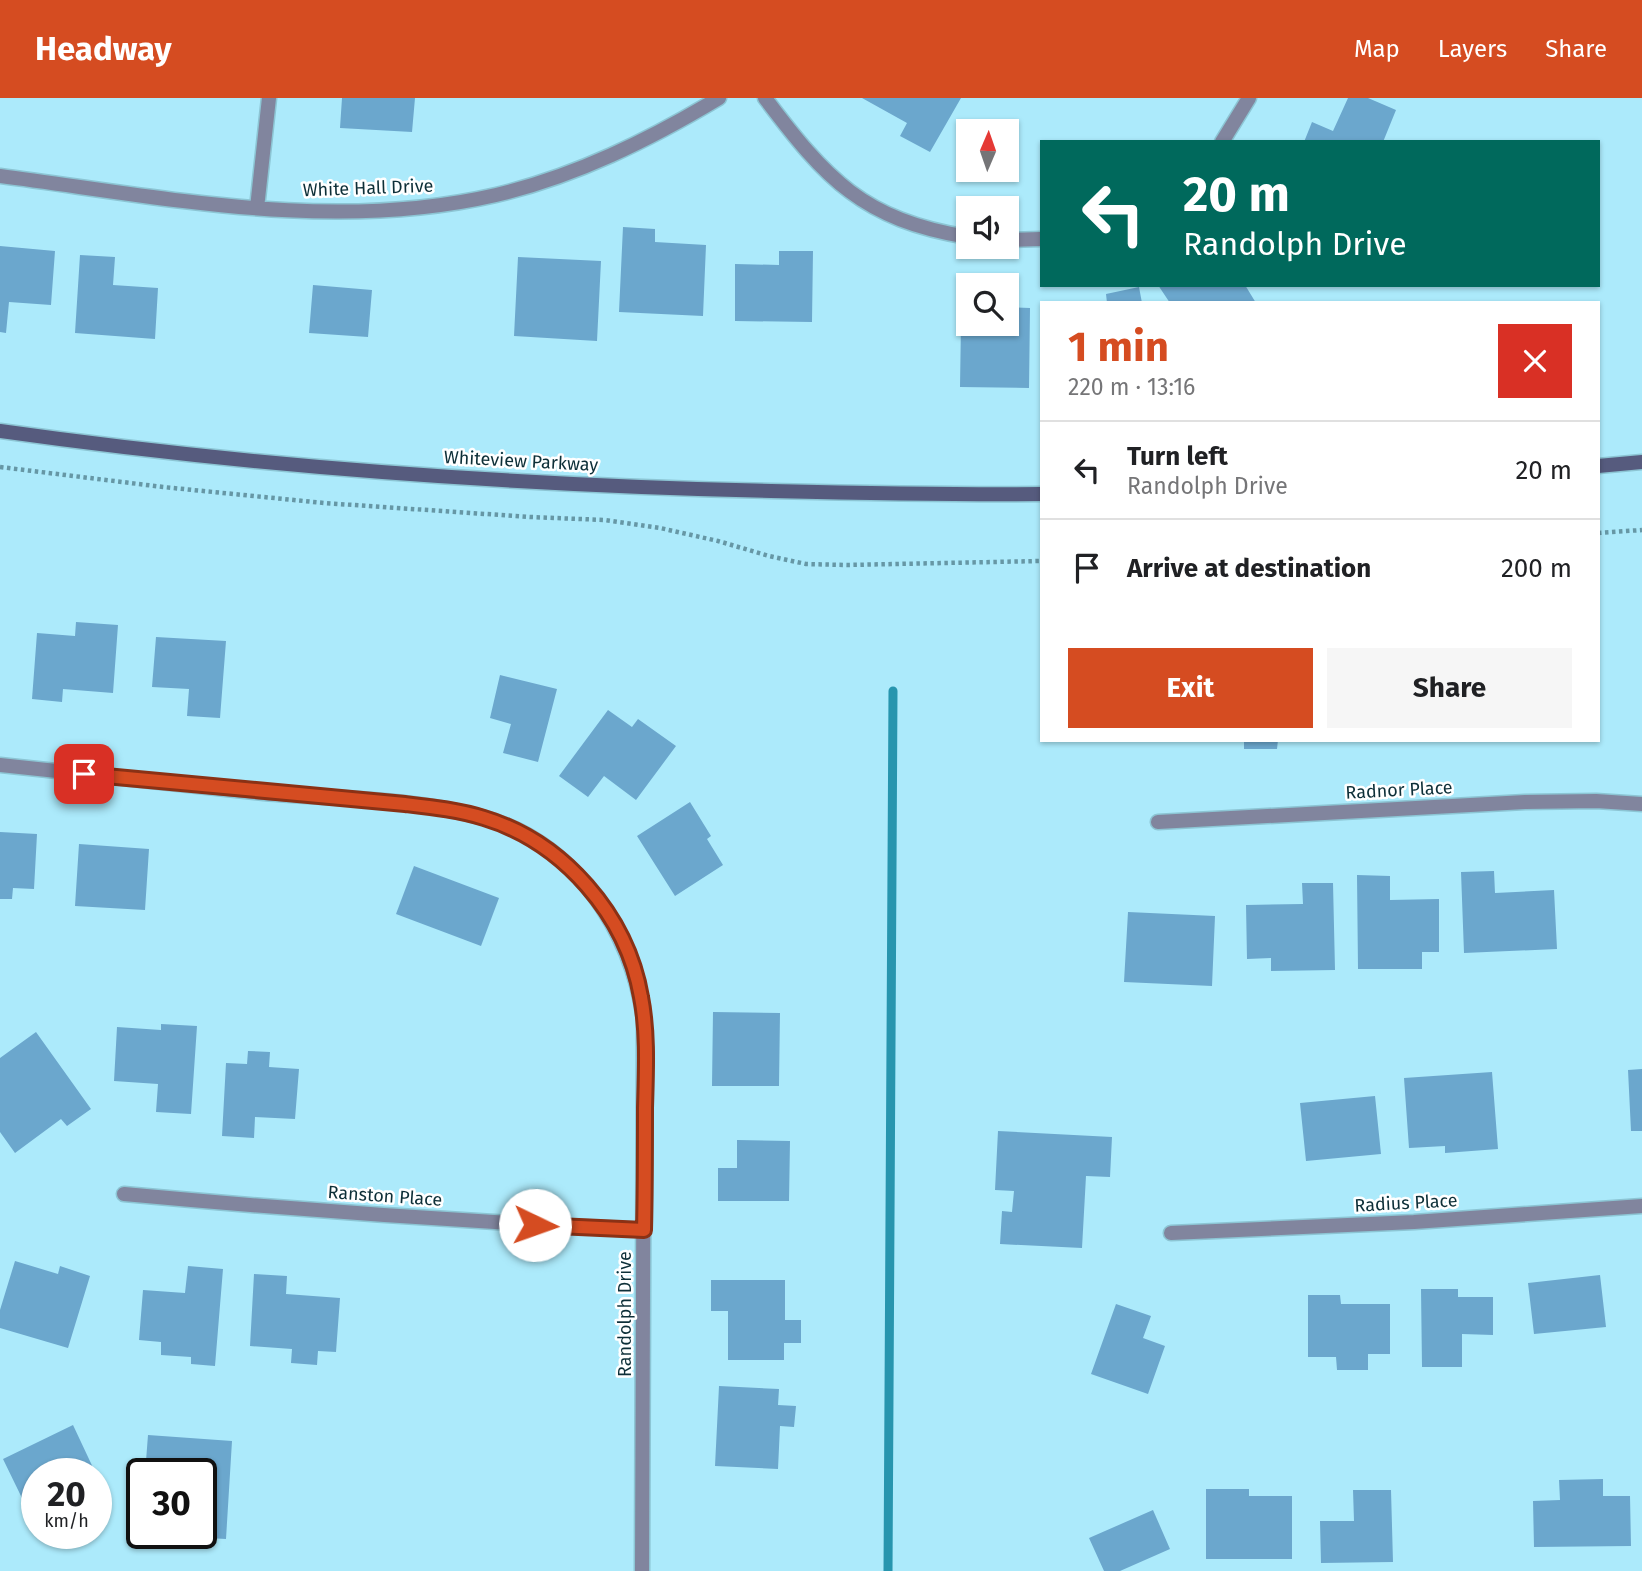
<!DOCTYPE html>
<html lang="en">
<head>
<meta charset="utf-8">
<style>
  :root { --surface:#fff; --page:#f6f6f6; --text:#202124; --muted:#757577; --line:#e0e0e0; --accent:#d54c21 }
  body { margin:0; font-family:"Fira Sans",sans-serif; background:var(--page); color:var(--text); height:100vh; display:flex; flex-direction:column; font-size:26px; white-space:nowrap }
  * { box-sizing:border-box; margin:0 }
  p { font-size:23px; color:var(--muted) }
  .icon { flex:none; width:38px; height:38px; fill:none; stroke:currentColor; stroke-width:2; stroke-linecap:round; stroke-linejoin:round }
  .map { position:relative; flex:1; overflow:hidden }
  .drawer { position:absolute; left:1040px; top:203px; width:560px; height:441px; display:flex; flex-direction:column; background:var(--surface); border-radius:0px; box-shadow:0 2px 5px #0004 }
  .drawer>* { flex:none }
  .guide { position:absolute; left:1040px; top:42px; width:560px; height:147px; border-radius:0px; box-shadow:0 2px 5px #0004; background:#00695c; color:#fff; overflow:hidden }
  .needle { width:46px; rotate:2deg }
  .buttons { position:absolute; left:956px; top:21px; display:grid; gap:14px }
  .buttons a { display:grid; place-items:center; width:63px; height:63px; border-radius:0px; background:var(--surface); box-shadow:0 2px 5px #0004; font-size:35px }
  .speed { position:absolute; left:21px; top:1360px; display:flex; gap:14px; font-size:35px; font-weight:700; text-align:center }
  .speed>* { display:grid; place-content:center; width:91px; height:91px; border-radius:50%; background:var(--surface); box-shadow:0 2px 5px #0004; line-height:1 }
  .speed small { font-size:18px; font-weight:400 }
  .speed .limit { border:4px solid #111; border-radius:10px; background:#fff; color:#111 }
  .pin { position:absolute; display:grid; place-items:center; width:60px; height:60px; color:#fff; margin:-30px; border-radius:14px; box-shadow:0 4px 10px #0006 }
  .me { position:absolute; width:77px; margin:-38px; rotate:93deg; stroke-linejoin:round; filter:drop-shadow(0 0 5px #0008) }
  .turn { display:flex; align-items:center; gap:24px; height:147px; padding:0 28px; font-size:32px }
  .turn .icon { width:91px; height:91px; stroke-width:2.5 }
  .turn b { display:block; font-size:49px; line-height:60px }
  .round { display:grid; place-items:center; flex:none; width:74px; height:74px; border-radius:0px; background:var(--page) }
  .headline { display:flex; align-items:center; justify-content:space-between; height:119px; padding:0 28px }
  h1 { font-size:42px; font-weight:700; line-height:52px; color:var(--accent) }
  .cta { display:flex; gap:14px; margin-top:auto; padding:14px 28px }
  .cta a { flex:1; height:80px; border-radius:0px; background:var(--accent); color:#fff; font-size:28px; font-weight:700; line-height:80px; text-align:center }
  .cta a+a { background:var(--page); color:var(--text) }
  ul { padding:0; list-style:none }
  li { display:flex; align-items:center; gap:21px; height:98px; padding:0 28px; border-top:2px solid var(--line) }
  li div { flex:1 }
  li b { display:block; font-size:26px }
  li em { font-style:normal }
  header { display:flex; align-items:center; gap:42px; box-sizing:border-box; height:98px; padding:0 35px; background:var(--accent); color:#fff }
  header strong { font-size:33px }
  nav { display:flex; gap:38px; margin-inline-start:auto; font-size:24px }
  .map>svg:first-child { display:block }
</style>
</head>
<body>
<header>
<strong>Headway</strong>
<nav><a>Map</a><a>Layers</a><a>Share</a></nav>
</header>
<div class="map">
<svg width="1642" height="1473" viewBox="0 0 1642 1473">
  <rect width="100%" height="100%" fill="#aceafb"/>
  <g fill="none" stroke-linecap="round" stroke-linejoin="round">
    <!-- stream -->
    <path stroke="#2795ae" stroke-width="9" d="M888 1473 893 593"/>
  </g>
  <!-- building -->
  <path fill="#6ba7cd" d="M342 0H415L412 34 340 30Z
    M862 0H961L930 54 900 38 907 25Z
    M1348 0H1368L1396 12 1383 44H1304L1312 24 1333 33Z
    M623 129 655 131V144L706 147 703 218 619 214Z
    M0 148 55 153 51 207 9 204 6 235 0 234Z
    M779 153H813L812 224 735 223V166L779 167Z
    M80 157 115 159 113 187 158 190 155 241 75 235Z
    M518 159 601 163 597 243 514 238Z
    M313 187 372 192 368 239 309 235Z
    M1158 187H1245L1256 205H1170Z
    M1139 189 1142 205H1107L1106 196Z
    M1006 209 1030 210 1029 290 960 289 961 225 1006 226Z
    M76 524 118 527 113 595 63 591 62 604 32 601 37 535 75 538Z
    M156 539 226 543 220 620 187 618 189 591 152 589Z
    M500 577 557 591 538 664 503 655 511 626 490 620Z
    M608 612 632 629 638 621 676 648 636 702 604 678 588 699 559 678Z
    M1244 642H1278L1277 651H1244Z
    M690 704 711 738 707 741 723 767 675 798 637 738Z
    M0 734 37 736 34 791 13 790 12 801H0Z
    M79 746 149 751 145 812 75 808Z
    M414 768 499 800 481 848 396 816Z
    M1494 773 1495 795 1554 792 1557 851 1464 855 1461 774Z
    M1357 777 1390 778V802L1439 801V854H1422V871H1358Z
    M1302 785H1333L1335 872 1271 873V860L1247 861 1246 807 1303 806Z
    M1128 814 1215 818 1212 888 1124 884Z
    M713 914 780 915 779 988H712Z
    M161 926 197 928 191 1016 156 1014 158 986 114 983 117 929 161 932Z
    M36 934 91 1011 67 1028 61 1021 15 1055 0 1034V960Z
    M248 953 270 954 269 969 299 971 295 1021 255 1019 254 1040 222 1038 226 965 247 966Z
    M1642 971V1033H1631L1628 972Z
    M1492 974 1498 1051 1445 1055V1048L1409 1050 1404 980Z
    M1375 998 1381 1056 1306 1063 1300 1005Z
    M998 1033 1112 1039 1110 1079 1086 1078 1082 1150 1000 1146 1002 1113 1012 1114 1014 1093 995 1092Z
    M737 1042 790 1043 789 1103H718V1070H737Z
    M15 1163 58 1176 60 1168 90 1178 68 1250 0 1230V1212Z
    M188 1168 223 1171 215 1268 191 1266V1259L161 1257V1244L139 1242 143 1192 185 1195Z
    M254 1176 287 1178 286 1196 340 1200 336 1254 318 1253 317 1267 291 1265 292 1251 250 1248Z
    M1600 1177 1606 1229 1534 1236 1528 1185Z
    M711 1182H785V1222H801V1245H784V1262H728V1213H711Z
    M1421 1191H1458V1199H1493V1237L1462 1236V1269H1422Z
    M1308 1197H1340L1341 1206H1390V1256H1368V1272H1337L1336 1259H1308Z
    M1116 1206 1151 1218 1143 1240 1165 1248 1148 1296 1091 1276Z
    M719 1288 779 1291 778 1307 796 1308 794 1329 780 1328 778 1371 715 1368Z
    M73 1327 96 1376H37V1431L3 1361Z
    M148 1337 232 1343 226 1441 152 1437V1435H201V1376H145Z
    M1603 1381V1398H1630L1631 1448 1534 1449 1533 1403 1560 1402 1559 1382Z
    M1206 1391H1249V1398H1292V1461H1206Z
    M1353 1392H1391L1393 1464 1321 1465 1320 1423H1354Z
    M1153 1412 1170 1451 1120 1473H1104L1089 1440Z"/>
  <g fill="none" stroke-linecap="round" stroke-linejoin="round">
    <!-- street casing -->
    <g stroke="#8cc5d4" stroke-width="17">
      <path id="street" d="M765 0C826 81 863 122 968 139
        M1222 44 1249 0
        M0 78C163 99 332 135 496 97 576 78 649 42 719 0
        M257 110 269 0
        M1006 142 1041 141
        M0 667C88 676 176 686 264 695 336 701 411 700 481 719 574 743 632 832 644 922L642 1473
        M1158 724 1525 704 1596 703 1642 706
        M124 1096C297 1112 471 1124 644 1132
        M1171 1135 1414 1124 1642 1108"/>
    </g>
    <!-- secondary casing -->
    <g stroke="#8cc5d4" stroke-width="17">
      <path id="secondary" d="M0 333C255 369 513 387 771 393 861 395 951 397 1041 396
        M1598 368 1642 364"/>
    </g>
    <!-- path -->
    <path stroke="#6697a5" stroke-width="4.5" stroke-dasharray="3.5 3.5" stroke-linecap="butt" d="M0 369 163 389 324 405 530 419 605 422 660 430 718 443 769 458 806 466 847 467 1041 463
      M1598 435 1642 432"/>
    <!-- street -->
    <use href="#street" stroke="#81859e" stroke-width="14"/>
    <!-- secondary -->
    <use href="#secondary" stroke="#565b7e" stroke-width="14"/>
  </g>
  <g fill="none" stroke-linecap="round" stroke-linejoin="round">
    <!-- route casing -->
    <g stroke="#8a3115" stroke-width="18">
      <path id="route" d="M84 676 405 706C431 709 459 712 484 720 563 744 627 817 641 899 648 935 646 973 645 1010 645 1051 645 1092 644 1132L535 1127"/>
    </g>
    <!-- route -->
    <use href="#route" stroke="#d54c21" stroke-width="12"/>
  </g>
  <g text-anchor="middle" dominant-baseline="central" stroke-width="5" stroke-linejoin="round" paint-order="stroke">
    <!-- street labels -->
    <g font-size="18" fill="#0d2f38" stroke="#fff">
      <text transform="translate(368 90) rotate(-2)">White Hall Drive</text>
      <text transform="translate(521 363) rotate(3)">Whiteview Parkway</text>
      <text transform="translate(1399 692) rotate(-3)">Radnor Place</text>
      <text transform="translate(385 1098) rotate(4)">Ranston Place</text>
      <text transform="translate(1406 1105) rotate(-3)">Radius Place</text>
      <text transform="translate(625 1216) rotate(-90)">Randolph Drive</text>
    </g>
  </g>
</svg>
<div class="buttons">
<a><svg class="needle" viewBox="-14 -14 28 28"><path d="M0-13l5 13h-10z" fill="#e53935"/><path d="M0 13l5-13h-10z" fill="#757577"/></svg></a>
<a><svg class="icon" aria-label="sound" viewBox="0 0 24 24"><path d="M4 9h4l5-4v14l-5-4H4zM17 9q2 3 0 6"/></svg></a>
<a><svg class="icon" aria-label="search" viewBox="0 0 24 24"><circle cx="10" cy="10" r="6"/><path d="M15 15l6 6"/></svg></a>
</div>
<div class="speed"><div>20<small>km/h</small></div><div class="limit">30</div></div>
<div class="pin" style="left:84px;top:676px;background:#d93025"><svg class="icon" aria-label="arrive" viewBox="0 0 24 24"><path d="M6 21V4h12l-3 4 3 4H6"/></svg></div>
<svg class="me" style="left:535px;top:1127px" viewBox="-20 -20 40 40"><circle r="19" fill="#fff"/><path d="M0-13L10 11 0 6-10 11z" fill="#d54c21"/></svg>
<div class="guide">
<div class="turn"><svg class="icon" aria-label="left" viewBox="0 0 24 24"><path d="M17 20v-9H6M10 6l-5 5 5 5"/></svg><div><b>20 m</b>Randolph Drive</div></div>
</div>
<section class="drawer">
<div class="headline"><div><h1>1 min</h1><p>220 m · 13:16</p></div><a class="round" style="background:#d93025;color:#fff"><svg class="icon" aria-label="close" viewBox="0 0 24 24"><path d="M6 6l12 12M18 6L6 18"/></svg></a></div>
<ul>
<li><svg class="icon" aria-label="left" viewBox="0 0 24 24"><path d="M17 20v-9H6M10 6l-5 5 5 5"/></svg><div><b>Turn left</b><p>Randolph Drive</p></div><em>20 m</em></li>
<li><svg class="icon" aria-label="arrive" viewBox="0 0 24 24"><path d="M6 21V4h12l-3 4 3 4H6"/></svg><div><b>Arrive at destination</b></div><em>200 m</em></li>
</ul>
<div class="cta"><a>Exit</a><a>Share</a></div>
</section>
</div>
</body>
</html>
